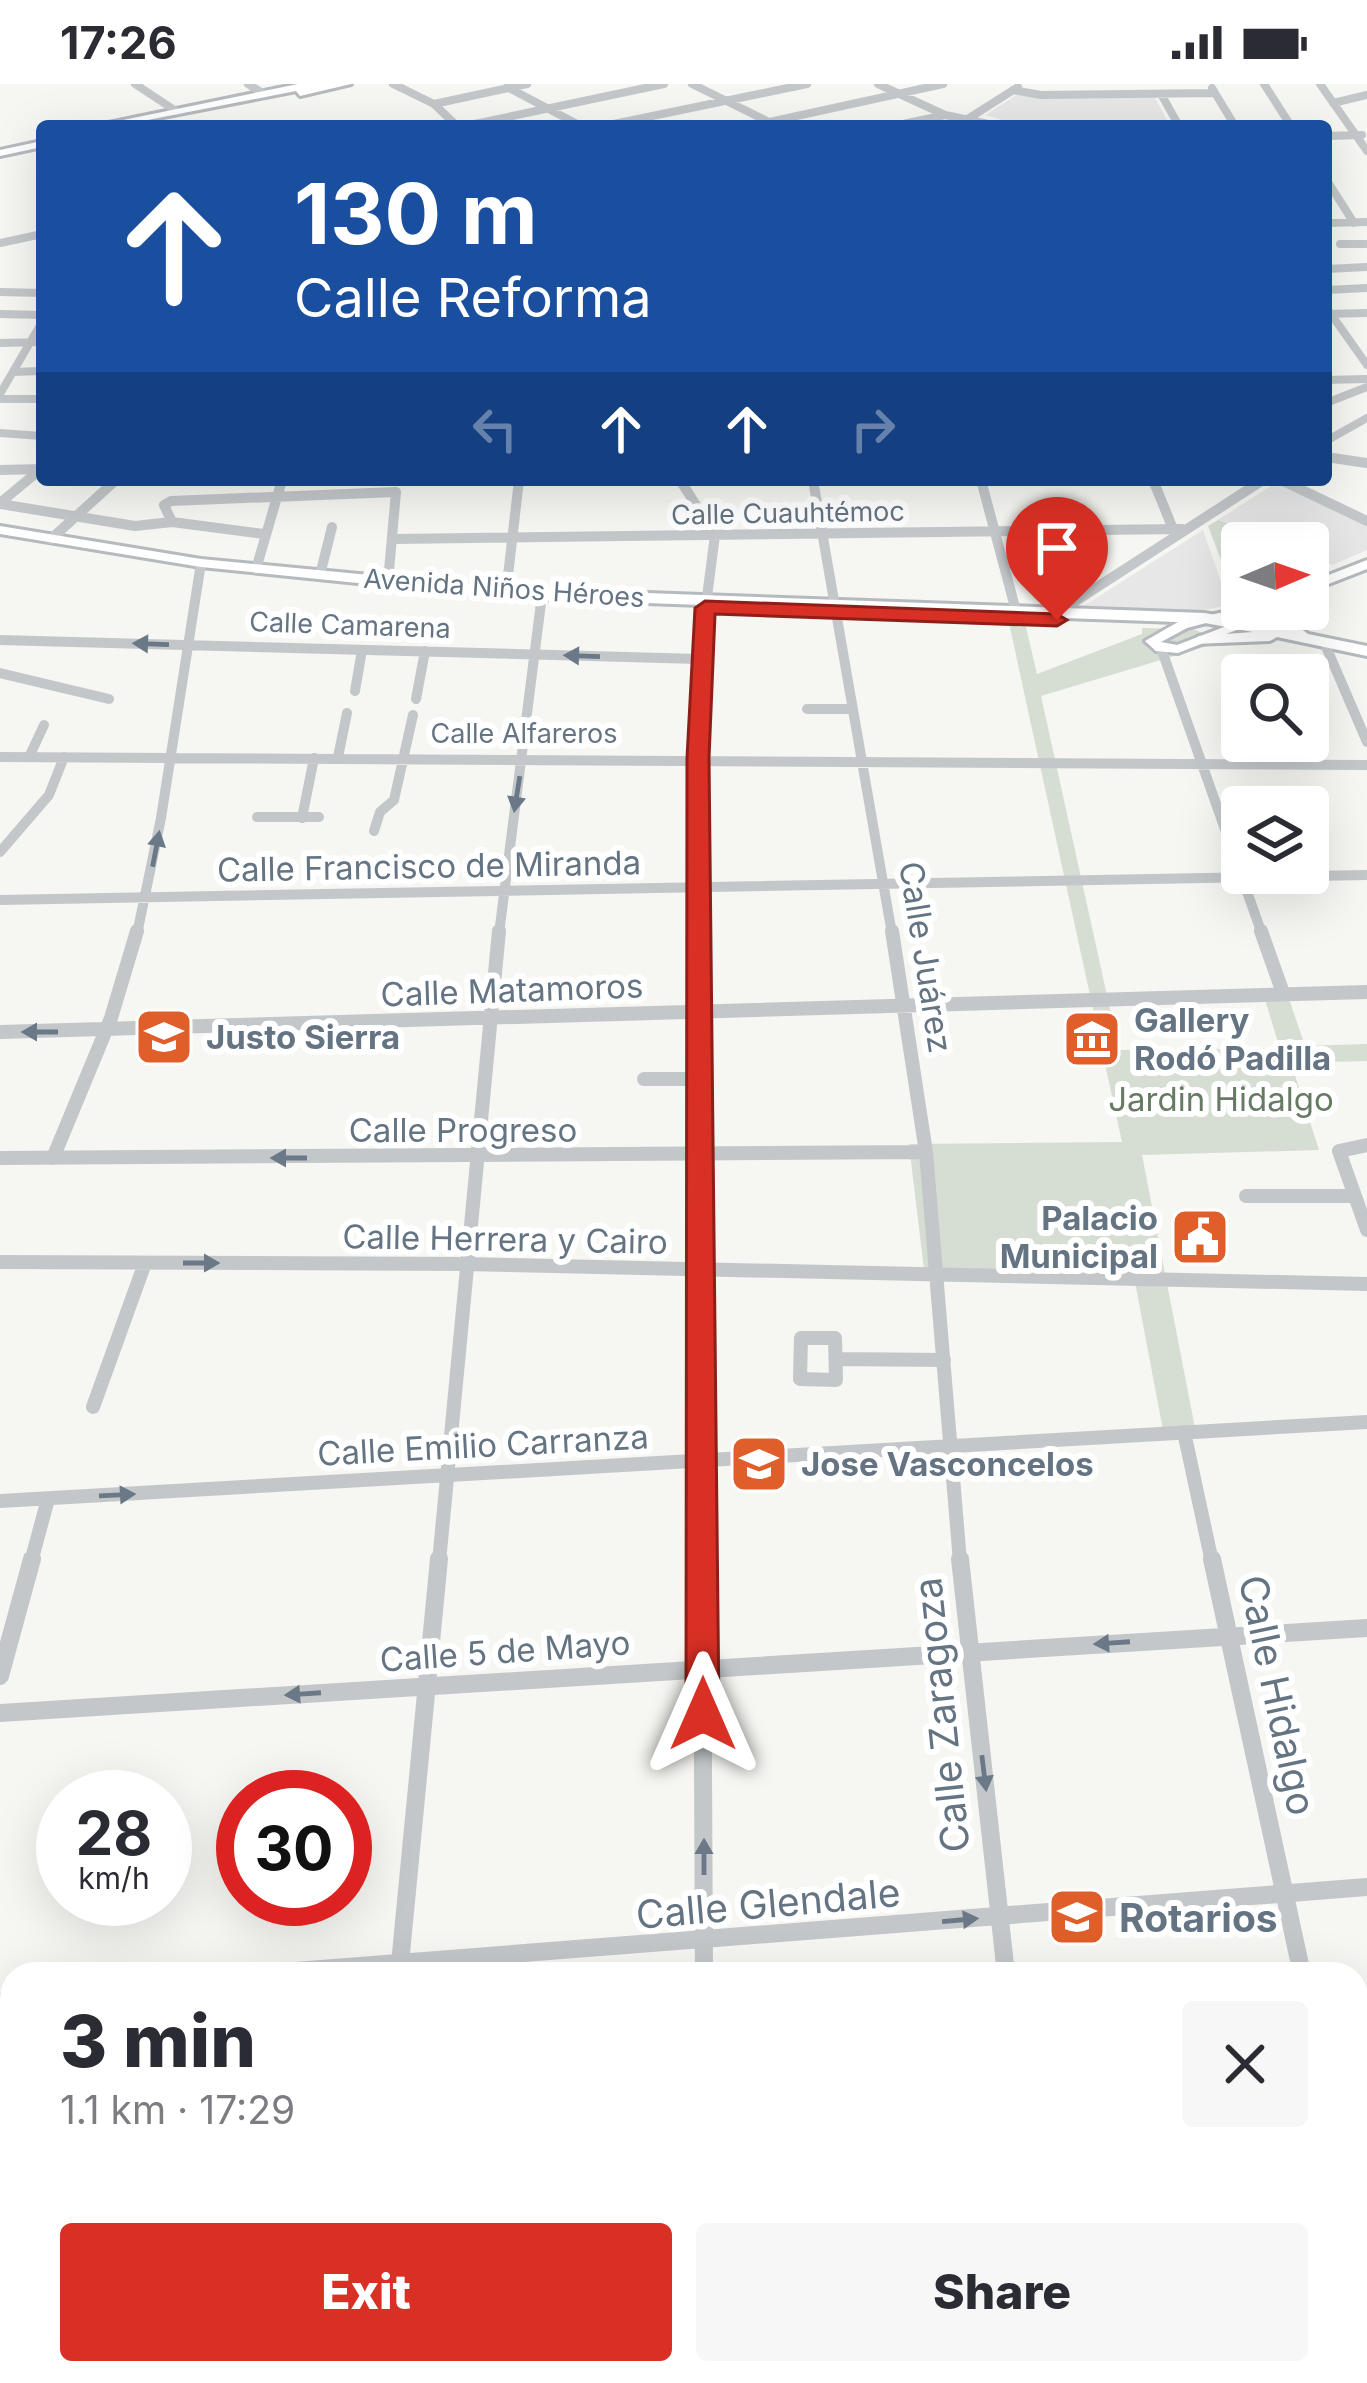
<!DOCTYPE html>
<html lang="en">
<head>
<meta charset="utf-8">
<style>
  :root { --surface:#fff; --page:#f7f7f7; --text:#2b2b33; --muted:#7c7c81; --accent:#d93025 }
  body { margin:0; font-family:Inter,sans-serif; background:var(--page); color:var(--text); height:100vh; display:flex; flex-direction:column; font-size:45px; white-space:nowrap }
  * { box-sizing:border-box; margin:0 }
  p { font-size:39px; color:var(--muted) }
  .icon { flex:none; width:66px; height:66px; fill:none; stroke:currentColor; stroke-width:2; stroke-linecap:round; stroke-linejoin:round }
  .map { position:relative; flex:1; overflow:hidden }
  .side { position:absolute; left:0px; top:1878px; width:1368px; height:423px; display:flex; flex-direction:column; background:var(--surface); border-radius:36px 36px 0 0; box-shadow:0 12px 48px #0002 }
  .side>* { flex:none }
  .hud { position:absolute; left:36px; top:36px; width:1296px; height:366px; border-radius:12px; box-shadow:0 12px 48px #0002; background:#1a4fa0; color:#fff; overflow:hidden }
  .needle { width:78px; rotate:88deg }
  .tools { position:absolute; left:1221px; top:438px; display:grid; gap:24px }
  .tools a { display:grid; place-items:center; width:108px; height:108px; border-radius:12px; background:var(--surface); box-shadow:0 12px 48px #0002; font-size:60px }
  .speed { position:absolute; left:36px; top:1686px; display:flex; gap:24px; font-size:60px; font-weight:700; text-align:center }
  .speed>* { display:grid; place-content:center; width:156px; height:156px; border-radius:50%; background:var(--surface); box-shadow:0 12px 48px #0002; line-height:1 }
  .speed small { font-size:30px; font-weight:400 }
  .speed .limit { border:18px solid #d22; background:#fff; color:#111 }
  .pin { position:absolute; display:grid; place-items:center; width:102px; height:102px; color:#fff; margin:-123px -51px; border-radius:50% 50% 50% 0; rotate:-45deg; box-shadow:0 0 12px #0007 }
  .pin .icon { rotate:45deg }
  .me { position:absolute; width:132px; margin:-66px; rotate:0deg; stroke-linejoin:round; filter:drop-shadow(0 0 9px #0008) }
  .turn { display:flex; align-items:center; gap:42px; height:252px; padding:0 60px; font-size:54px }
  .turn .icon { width:156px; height:156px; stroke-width:2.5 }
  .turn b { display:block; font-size:84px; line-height:102px }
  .lanes { display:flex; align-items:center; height:114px; padding:0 60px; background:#0003; justify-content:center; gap:60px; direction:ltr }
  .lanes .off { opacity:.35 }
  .round { display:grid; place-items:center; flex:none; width:126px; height:126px; border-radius:12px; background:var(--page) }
  .headline { display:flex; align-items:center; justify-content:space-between; height:204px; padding:0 60px }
  h1 { font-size:72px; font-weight:800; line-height:90px }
  .action { display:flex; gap:24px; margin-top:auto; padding:24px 60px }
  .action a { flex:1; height:138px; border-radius:12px; background:var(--accent); color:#fff; font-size:48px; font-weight:800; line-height:138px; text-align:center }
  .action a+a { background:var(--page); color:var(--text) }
  .status { display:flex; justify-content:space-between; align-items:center; height:84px; padding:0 60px; background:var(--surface); direction:ltr }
  .status svg { height:33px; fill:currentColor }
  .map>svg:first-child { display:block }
</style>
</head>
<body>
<div class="status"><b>17:26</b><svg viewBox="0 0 49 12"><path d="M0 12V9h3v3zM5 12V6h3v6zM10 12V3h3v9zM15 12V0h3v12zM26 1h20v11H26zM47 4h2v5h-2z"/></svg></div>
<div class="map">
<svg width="1367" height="2299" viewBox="0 0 1367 2299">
  <rect width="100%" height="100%" fill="#f6f6f2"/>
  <!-- built -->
  <path fill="#e6e7e6" d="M1018 10 1154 12 1170 42H1020L986 31Z
    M1277 398 1367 441V466L1332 481 1308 470V459H1285L1218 436Z
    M1203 446 1229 521 1197 527 1079 525Z"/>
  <!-- green -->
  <path fill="#d6ddd3" d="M1218 436 1285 459H1242V516L1237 518 1208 442Z
    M1009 539H1025L1037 590 1142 550V544L1192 545 1215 553 1214 560 1041 612 1119 966 1280 965 1264 912H1288L1305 962 1367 960V977L1291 979 1319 1066 1142 1071 1195 1344 1163 1346 1135 1198 925 1194 909 1060 1122 1058Z"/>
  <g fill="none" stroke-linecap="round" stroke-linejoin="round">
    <!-- secondary casing -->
    <g stroke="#b6babe" stroke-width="6">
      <path id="secondary" d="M1367 476V485L1308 508V499Z
        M1242 524 1260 525 1187 544 1161 558 1177 561 1271 525H1290L1178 569 1156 567 1145 557 1178 538Z"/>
    </g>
    <!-- primary casing -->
    <g stroke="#b6babe" stroke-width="6">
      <path id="primary" d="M298 0H351L300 12 296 7 117 42H94Z
        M42 57V63L0 72V66Z
        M0 442 201 475 506 504 1205 529 1283 545 1275 538 1280 525H1296L1291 537 1308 550 1367 562V572L1277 553 1270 557 1193 560 1191 557 1199 552 1253 548 1205 539 506 514 201 483 0 450Z"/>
    </g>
    <!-- minor-far3 -->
    <path stroke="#c3c7ca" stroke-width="8" d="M135 0 176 27
      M248 0 264 10
      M393 0 434 20 457 42
      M692 0 773 40
      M878 0 945 31 998 42
      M1264 0 1291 42
      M1320 0 1367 67
      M507 3 581 42
      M1212 4 1235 42
      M1013 6 1041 11 1215 9
      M1161 10 1179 42
      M1333 19 1367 11
      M434 20 527 0
      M966 36 1018 3
      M465 42 664 0
      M604 42 807 0
      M751 42 943 0
      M894 42 945 31
      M1326 52 1362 51
      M1326 95 1354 139
      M1326 139 1367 138
      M0 159 42 150
      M1340 160H1367
      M1326 185 1367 183
      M1326 206 1367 204
      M0 208 42 209
      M1326 223 1367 281
      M0 230 42 231
      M1326 230 1367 229
      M0 259 42 258
      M13 288 42 287
      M1326 296 1367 295
      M0 310 42 238
      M0 315H42
      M1326 319 1367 303
      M0 349 42 352
      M1326 357 1367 334"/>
    <!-- minor-far2 -->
    <path stroke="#c3c7ca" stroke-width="10" d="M1326 373 1367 379
      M0 386 42 385
      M680 396 715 451 699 575V850
      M813 396 892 850
      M981 396 1016 527
      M1153 396 1173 445
      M1281 396 1367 437
      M0 419 41 385
      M0 420 135 442 172 438 264 450
      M172 438 164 421 171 417 396 408 388 498
      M51 455 116 396
      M394 455 1182 445
      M256 485 282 396
      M320 491 332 443
      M506 509 519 396
      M1057 529 1263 396
      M0 556 699 575
      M1161 564 1262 850
      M1327 565 1367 658
      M0 589 109 615
      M355 607 362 566
      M416 615 425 567
      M807 625H853
      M0 673 1367 681
      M29 673 44 641
      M338 673 347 629
      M257 733H319
      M302 734 314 674
      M374 747 380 728 394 716 413 631
      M0 768 49 711 64 673
      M0 816 1367 791
      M137 850 161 734 201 479
      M499 850 542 511"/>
    <!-- minor-far1 -->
    <path stroke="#c3c7ca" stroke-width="14" d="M699 847 702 1478
      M892 847 926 1068 960 1478
      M1261 847 1283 909
      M0 948 1367 908
      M644 995H701
      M1367 1061 1339 1067 1367 1146
      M0 1074 926 1068
      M53 1074 111 934 137 847
      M1246 1112H1355
      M0 1178 465 1180 1367 1200
      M801 1254H835L836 1296 800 1295Z
      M836 1275 944 1276
      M93 1323 145 1179
      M1184 1348 1212 1478
      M0 1417 1367 1338
      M31 1478 48 1415
      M439 1478 499 847"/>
    <!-- minor -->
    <path stroke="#c3c7ca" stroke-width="18" d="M702 1475 704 1890
      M960 1475 1006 1890
      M1212 1475 1302 1890
      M0 1592 32 1475
      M0 1629 1367 1544
      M257 1890 1367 1803
      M399 1890 439 1475
      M0 1918 12 1916
      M1356 2129 1367 2178
      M699 2289V2299
      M1053 2291 1190 2290
      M140 2299 142 2289
      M362 2299 363 2289"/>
    <!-- secondary -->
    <use href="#secondary" fill="#fff" fill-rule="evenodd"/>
    <!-- primary -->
    <use href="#primary" fill="#fff" fill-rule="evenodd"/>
  </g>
  <!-- one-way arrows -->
  <defs><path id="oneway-solid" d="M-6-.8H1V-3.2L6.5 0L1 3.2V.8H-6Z" transform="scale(3)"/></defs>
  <g fill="#6a7887">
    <use href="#oneway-solid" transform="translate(151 560) rotate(-178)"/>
    <use href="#oneway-solid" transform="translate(582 572) rotate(-178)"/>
    <use href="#oneway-solid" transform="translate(517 710) rotate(99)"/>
    <use href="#oneway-solid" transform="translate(156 765) rotate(-79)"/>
    <use href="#oneway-solid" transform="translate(40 948) rotate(-180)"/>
    <use href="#oneway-solid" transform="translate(289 1074) rotate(180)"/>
    <use href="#oneway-solid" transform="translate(201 1179)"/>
    <use href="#oneway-solid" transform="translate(117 1411) rotate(-3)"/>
    <use href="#oneway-solid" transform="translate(1112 1559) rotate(176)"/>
    <use href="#oneway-solid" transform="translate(303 1610) rotate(176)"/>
    <use href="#oneway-solid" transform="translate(984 1689) rotate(83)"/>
    <use href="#oneway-solid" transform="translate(704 1773) rotate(-90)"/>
    <use href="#oneway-solid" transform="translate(960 1836) rotate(-5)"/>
  </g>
  <!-- route -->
  <path fill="#d93025" stroke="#8d1f18" stroke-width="3" d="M705 517 1057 530 1067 536 1057 542 715 530 709 674 719 1630 715 1639 703 1643 691 1639 686 1630 687 674 695 524Z"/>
  <!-- icons -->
  <defs>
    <g id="school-square" transform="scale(3)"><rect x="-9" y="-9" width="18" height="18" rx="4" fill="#df5e29" stroke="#fff"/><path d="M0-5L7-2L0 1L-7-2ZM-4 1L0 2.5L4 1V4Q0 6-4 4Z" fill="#fff"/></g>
    <g id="museum-square" transform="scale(3)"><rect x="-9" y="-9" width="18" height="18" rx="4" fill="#df5e29" stroke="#fff"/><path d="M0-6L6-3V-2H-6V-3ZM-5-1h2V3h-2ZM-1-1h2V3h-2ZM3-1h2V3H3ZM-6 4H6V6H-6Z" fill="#fff"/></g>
    <g id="civic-square" transform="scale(3)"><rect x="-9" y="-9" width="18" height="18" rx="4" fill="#df5e29" stroke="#fff"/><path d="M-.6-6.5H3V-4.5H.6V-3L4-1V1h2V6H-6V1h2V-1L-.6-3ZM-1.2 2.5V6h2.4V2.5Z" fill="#fff"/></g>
  </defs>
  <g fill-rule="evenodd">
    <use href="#school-square" x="164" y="953"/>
    <use href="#museum-square" x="1092" y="955"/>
    <use href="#civic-square" x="1200" y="1153"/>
    <use href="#school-square" x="759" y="1380"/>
    <use href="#school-square" x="1077" y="1833"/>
  </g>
  <g text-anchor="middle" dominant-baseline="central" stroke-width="12" stroke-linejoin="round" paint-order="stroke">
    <!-- far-street labels -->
    <g font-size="27" fill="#657483" stroke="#fff">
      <text transform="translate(788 429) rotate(-1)">Calle Cuauhtémoc</text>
      <text transform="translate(504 504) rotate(4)">Avenida Niños Héroes</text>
      <text transform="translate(350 541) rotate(2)">Calle Camarena</text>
      <text x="524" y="649">Calle Alfareros</text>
    </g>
    <!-- street labels -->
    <g font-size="33" fill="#657483" stroke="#fff">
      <text transform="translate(429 782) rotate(-1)">Calle Francisco de Miranda</text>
      <text transform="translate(926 873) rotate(81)">Calle Juárez</text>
      <text transform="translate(512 906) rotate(-2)">Calle Matamoros</text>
      <text x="463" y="1046">Calle Progreso</text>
      <text transform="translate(505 1155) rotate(1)">Calle Herrera y Cairo</text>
      <text transform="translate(483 1361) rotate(-3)">Calle Emilio Carranza</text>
      <text transform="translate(505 1567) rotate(-4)">Calle 5 de Mayo</text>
    </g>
    <!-- poi labels -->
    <g font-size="33" font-weight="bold" fill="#657483" stroke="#fff" text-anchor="start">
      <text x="1134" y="936">Gallery<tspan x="1134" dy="38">Rodó Padilla</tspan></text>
      <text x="206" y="953">Justo Sierra</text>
      <text x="1158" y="1134" text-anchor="end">Palacio<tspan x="1158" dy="38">Municipal</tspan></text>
      <text x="801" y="1380">Jose Vasconcelos</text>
    </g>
    <!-- park labels -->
    <g font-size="33" fill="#677a64" stroke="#fff">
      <text x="1221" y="1015">Jardin Hidalgo</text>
    </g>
    <!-- near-street labels -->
    <g font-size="39" fill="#657483" stroke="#fff">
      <text transform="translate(1278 1611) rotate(78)">Calle Hidalgo</text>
      <text transform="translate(941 1631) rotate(-96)">Calle Zaragoza</text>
      <text transform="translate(768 1819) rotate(-5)">Calle Glendale</text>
    </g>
    <!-- near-poi labels -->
    <g font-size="39" font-weight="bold" fill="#657483" stroke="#fff" text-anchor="start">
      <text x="1119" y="1833">Rotarios</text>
    </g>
  </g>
</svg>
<div class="tools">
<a><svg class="needle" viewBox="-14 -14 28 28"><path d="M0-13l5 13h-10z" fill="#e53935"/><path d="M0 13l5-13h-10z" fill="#7c7c81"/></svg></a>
<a><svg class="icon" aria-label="search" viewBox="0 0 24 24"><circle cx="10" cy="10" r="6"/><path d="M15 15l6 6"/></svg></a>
<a><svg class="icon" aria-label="layers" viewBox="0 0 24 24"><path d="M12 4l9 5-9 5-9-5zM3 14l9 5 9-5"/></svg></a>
</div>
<div class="speed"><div>28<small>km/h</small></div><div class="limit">30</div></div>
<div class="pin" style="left:1057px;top:536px;background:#d93025"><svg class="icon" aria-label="arrive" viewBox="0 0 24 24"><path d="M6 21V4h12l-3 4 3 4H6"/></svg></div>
<svg class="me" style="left:703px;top:1630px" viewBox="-20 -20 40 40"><path d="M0-17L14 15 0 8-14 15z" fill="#d93025" stroke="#fff" stroke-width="4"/></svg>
<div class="hud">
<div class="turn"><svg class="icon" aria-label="ahead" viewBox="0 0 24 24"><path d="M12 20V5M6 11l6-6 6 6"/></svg><div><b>130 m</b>Calle Reforma</div></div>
<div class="lanes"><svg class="icon off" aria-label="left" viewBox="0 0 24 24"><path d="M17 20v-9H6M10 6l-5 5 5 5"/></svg><svg class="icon" aria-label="ahead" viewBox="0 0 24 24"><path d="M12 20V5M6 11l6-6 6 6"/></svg><svg class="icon" aria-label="ahead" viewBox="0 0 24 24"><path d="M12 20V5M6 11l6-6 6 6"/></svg><svg class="icon off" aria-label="right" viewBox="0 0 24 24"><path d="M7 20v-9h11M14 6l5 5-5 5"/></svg></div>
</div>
<section class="side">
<div class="headline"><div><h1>3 min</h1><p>1.1 km · 17:29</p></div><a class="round"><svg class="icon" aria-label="close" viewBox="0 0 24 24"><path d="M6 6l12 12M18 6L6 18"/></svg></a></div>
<div class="action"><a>Exit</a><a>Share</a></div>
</section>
</div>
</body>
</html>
